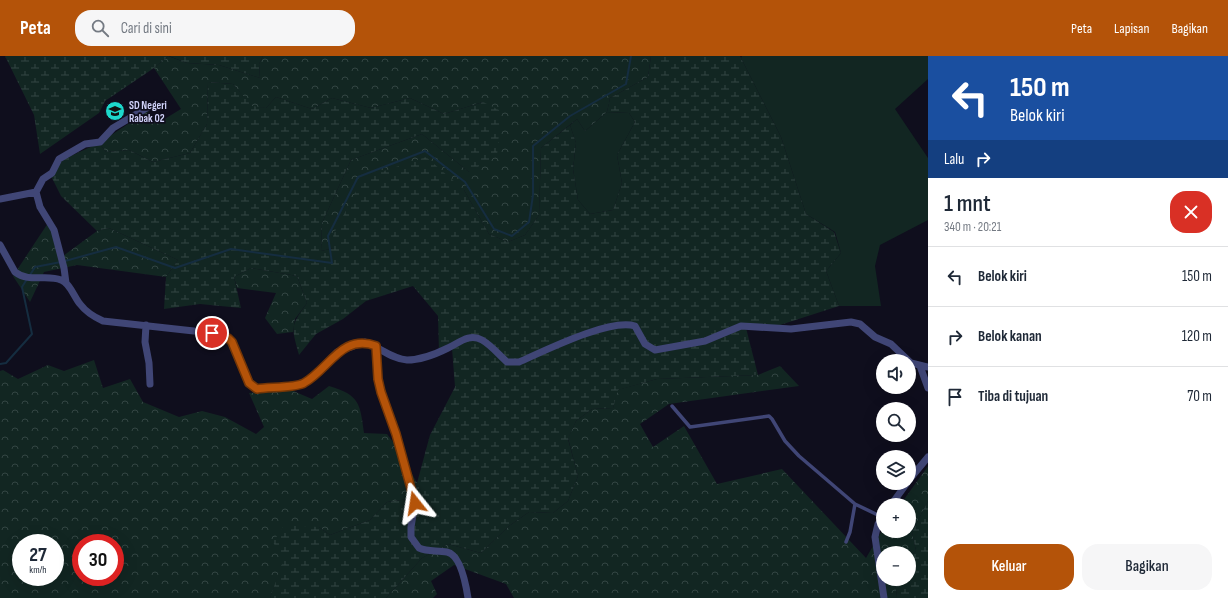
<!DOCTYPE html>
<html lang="id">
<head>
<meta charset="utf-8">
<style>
  :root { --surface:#fff; --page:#f6f6f7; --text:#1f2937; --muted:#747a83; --line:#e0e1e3; --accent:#b45309 }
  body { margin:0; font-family:"Sofia Sans Condensed",sans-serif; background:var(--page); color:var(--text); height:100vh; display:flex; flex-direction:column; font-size:15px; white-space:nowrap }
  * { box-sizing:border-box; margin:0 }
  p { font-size:13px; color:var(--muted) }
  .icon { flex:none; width:22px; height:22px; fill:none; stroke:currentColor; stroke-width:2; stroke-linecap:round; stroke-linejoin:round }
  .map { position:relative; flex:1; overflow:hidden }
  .drawer { display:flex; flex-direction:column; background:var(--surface); width:300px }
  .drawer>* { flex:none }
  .hud { background:#1a4fa0; color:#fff; overflow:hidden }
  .tools { position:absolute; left:876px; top:298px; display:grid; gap:8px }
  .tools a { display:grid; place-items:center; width:40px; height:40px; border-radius:50%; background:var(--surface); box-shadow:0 4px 16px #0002; font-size:20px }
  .speed { position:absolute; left:12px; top:478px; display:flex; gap:8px; font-size:20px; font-weight:700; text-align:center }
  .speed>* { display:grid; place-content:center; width:52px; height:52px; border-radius:50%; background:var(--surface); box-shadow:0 4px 16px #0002; line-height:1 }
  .speed small { font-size:10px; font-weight:400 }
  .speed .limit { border:6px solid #d22; background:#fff; color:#111 }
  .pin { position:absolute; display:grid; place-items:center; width:34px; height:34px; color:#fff; margin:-17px; border:2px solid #fff; border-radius:50%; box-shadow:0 1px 4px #0007 }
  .me { position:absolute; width:44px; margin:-22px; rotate:345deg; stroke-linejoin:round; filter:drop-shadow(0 0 3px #0008) }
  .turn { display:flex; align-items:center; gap:14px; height:84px; padding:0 16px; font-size:18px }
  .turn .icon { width:52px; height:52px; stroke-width:2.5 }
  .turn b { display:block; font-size:28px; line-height:34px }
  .then { display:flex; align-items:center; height:38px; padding:0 16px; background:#0003; gap:8px; font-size:15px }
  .round { display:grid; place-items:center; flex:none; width:42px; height:42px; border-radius:16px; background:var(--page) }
  .summary { display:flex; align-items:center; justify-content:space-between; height:68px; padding:0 16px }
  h1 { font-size:24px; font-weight:600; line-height:30px }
  .action { display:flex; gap:8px; margin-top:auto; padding:8px 16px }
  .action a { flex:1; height:46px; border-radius:16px; background:var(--accent); color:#fff; font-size:16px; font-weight:600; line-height:46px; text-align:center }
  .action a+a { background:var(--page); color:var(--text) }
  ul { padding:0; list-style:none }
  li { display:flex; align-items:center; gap:12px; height:60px; padding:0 16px; border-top:1px solid var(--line) }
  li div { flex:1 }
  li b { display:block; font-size:15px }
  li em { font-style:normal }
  header { display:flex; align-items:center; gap:24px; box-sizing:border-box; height:56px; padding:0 20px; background:var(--accent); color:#fff }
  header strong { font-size:19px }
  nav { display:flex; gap:22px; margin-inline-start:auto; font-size:14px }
  .search { width:280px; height:36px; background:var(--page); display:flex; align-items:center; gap:10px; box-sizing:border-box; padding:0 14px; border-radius:16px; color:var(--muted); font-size:15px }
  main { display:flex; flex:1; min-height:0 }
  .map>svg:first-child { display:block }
</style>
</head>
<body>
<header>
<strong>Peta</strong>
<div class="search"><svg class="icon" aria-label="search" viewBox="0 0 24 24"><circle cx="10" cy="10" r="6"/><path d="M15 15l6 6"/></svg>Cari di sini</div>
<nav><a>Peta</a><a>Lapisan</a><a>Bagikan</a></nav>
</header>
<main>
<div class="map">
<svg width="928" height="542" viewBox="0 0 928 542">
  <defs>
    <pattern id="forest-crowns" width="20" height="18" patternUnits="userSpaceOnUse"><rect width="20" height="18" fill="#122622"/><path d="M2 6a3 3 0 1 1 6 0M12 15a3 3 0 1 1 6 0" fill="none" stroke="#334543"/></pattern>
    <pattern id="wetland-marsh" width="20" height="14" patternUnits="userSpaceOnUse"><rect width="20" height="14" fill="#122622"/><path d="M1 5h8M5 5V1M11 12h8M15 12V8" fill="none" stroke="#334543"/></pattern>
  </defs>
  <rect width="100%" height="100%" fill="#0f0e1d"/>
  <!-- grass -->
  <path fill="#122622" d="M742 0H928V23L895 53 928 102V164L880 189 875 210 881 250H839L826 215 841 197 835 176 806 158 781 81 741 2Z
    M607 56 629 57 635 66 617 99 622 127 613 154 590 158 578 144 573 113 576 87 570 69 577 63 585 75Z"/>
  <!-- forest -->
  <path fill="url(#forest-crowns)" fill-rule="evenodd" d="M168 0 187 7 219 9 260 22 259 8 263 0H651L648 21 610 42 607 56 585 75 577 63 541 92 539 159 525 179 508 186 489 178 464 134 334 192 321 195 322 167 351 104 422 78 469 116 483 46 444 58 410 42 371 52 332 42 312 53 276 41 266 52 252 51 233 28 208 26 207 68 190 97 153 106 129 94 106 96 99 87 148 55 158 67 181 53 154 12Z
    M50 164 63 200 97 175 109 172 178 204 166 221 77 209 44 216 30 246 13 220Z
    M251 212 297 220 307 247 295 263 293 276 277 278 265 262 276 237 237 232 234 221Z
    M94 304 103 332 130 323 143 346 179 361 202 355 225 361 256 378 264 371 249 337 291 334 312 343 329 330C360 339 360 348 364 377L387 378 399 394 417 427 408 443 387 446 370 464 330 479 319 471 284 505 270 542H0V315L3 314 18 323 48 309 64 315ZM21 487H55V521H21ZM81 487H115V521H81Z
    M780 310 799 330 669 348 640 368 653 391 684 370 717 428 782 413 866 502 883 473V475H909V449H900L928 410V445L912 476 916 495 909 501V497H883V523H895L897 542H514L506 528 454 509 431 525 437 538 433 542H386L422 502 448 488 481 497 509 470 529 456 553 457 568 445 578 420 568 382 576 365 592 353 613 352 617 334 657 323 758 319Z"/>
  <!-- wetland -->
  <path fill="url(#wetland-marsh)" d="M5 0H168L154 12 105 45 99 57 40 98 34 59Z
    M169 0H263L259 8 260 22 219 9 187 7Z
    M651 0H740L781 81 806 158 834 176 841 197 826 215 839 250 780 269 746 272 758 319 657 323 618 334 613 352 592 353 576 365 568 383 578 420 568 445 553 457 529 456 509 470 481 497 448 488 422 502 386 542H270L283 505 273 486 284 469 319 471 330 479 370 464 387 446 408 443 417 427 430 379 455 331 452 292 439 296 438 260 413 230 366 245 343 263 316 278 299 299C292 272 289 271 307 247L297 220 251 212 234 221 241 252 200 248 164 253 166 221 178 204 109 172 97 175 61 140 51 120 58 106 99 87 106 96 129 94 153 106 190 97 207 68 208 26 233 28 252 50 266 52 276 41 312 53 332 42 371 52 410 42 444 58 483 46 501 55 497 100 469 116 422 78 351 104 322 167 321 195 334 192 333 179 363 122 426 101 464 134 489 178 508 186 525 179 539 159 541 92 570 69 576 87 573 113 578 144 590 158 613 154 622 127 617 99 635 66 629 57 607 56 610 42 648 21Z
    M928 445V542H897L895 523H909V501L916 495 912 476Z"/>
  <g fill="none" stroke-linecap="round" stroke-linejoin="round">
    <!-- stream -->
    <path stroke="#152d40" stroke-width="2" d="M65 205 116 191 175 212 231 193 332 207 328 180 358 121 425 95 465 126 494 173 512 180 529 166 533 139V90L570 60 626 28 631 0
      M30 219 35 211 61 206
      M0 308 6 307 32 278 22 231 27 223"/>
    <!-- lane -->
    <path stroke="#404676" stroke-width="3.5" d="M672 350 690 371 769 360 772 363 785 385 799 400 855 448 882 461
      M846 486 850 476 855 448"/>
    <!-- street -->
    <path stroke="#404676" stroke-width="7" d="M36 136 40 151 54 174 64 212 66 227
      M0 143 36 136 43 123 52 117 59 103 85 88 100 86 113 72 150 50
      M0 189 15 216C29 227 47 218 61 224 70 227 74 241 80 248 86 256 94 261 103 265L212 277 228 282 232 286 249 327 257 333 303 328 321 314 337 296 365 286C379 291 392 303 407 304 421 304 436 298 448 292 459 287 469 277 482 284 491 289 499 299 507 306H519C544 295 610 262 635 270L645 288 655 294 705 285 741 270 791 273 851 266 860 268 875 281 891 288 911 307 928 311
      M146 269 145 286 149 307 150 328
      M376 290 378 323 381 336 396 378 415 447 411 471V481L419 492C428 496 437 494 447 496 461 499 466 529 468 542
      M920 310 928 332
      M909 424 928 401
      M891 449 907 427
      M883 460 878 468 875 481 884 542"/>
  </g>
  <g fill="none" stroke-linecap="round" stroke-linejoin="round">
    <!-- route casing -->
    <g stroke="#753606" stroke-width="10">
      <path id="route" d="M212 277 228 282 232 286 249 327 257 333C268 331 296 332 304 327 329 313 342 277 376 290L378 323 381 336 396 378 415 447"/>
    </g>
    <!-- route -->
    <use href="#route" stroke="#b45309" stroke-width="7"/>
  </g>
  <!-- icons -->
  <defs>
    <g id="school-disc" transform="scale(1)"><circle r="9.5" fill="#1dd8cc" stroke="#0f0e1d"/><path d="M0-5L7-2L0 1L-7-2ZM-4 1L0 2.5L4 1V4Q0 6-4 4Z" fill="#111"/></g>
  </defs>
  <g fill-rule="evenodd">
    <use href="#school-disc" x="115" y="55"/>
  </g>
  <g text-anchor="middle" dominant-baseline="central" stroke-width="3.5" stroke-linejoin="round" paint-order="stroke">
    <!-- poi labels -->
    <g font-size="11" font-weight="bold" fill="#d0d2f9" stroke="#0f0e1d" text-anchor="start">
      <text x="129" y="49">SD Negeri<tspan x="129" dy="13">Rabak 02</tspan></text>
    </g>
  </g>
</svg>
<div class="tools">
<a><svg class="icon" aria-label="sound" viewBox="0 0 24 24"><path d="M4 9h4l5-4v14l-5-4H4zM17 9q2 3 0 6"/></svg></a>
<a><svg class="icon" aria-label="search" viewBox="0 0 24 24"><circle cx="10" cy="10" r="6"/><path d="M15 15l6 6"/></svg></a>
<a><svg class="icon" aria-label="layers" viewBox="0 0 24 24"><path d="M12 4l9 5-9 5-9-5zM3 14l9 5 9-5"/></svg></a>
<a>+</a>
<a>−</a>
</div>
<div class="speed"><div>27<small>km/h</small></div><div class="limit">30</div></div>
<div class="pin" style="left:212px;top:277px;background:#d93025"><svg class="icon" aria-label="arrive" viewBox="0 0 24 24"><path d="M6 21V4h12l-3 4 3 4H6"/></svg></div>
<svg class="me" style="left:415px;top:447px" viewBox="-20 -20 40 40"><path d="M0-17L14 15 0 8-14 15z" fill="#b45309" stroke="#fff" stroke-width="4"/></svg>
</div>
<section class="drawer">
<div class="hud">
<div class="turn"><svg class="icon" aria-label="left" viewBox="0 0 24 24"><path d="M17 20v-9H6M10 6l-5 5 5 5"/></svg><div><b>150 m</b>Belok kiri</div></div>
<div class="then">Lalu<svg class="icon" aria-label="right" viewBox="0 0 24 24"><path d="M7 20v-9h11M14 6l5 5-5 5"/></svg></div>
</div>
<div class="summary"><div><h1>1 mnt</h1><p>340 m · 20:21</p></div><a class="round" style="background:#d93025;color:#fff"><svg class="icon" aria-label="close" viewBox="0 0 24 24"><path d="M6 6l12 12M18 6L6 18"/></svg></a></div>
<ul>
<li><svg class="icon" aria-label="left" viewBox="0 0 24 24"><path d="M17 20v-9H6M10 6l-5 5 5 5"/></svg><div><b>Belok kiri</b></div><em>150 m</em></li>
<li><svg class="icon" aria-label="right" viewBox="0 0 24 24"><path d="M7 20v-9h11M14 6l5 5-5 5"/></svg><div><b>Belok kanan</b></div><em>120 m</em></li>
<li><svg class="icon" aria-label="arrive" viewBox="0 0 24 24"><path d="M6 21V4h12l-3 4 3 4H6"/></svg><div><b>Tiba di tujuan</b></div><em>70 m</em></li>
</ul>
<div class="action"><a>Keluar</a><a>Bagikan</a></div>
</section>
</main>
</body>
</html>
